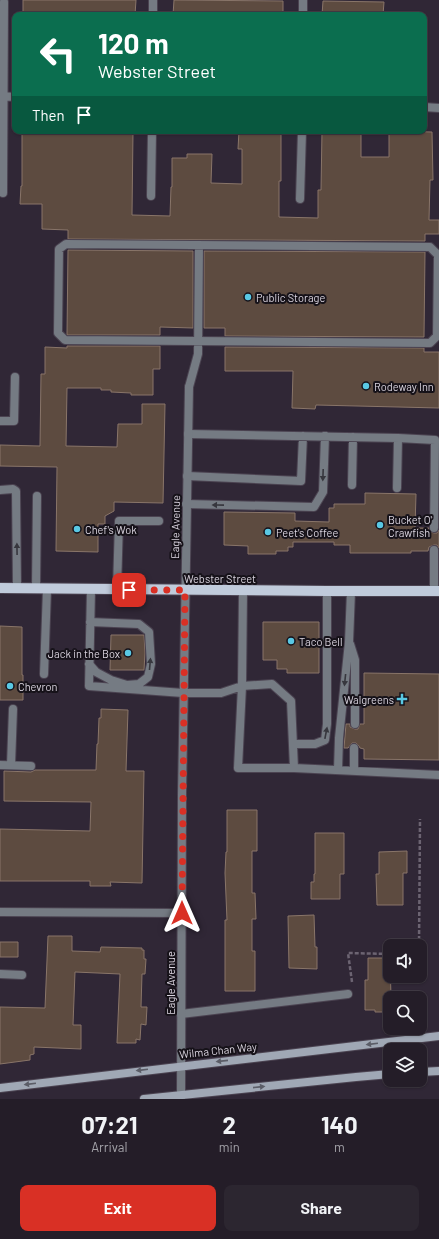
<!DOCTYPE html>
<html lang="en">
<head>
<meta charset="utf-8">
<style>
  :root { --surface:#241d28; --page:#2c2630; --text:#f1f3f6; --muted:#a3a2a8; --line:#413b45; --accent:#d93025 }
  body { margin:0; font-family:Barlow,sans-serif; background:var(--page); color:var(--text); height:100vh; display:flex; flex-direction:column; font-size:15px; white-space:nowrap }
  * { box-sizing:border-box; margin:0 }
  p { font-size:13px; color:var(--muted) }
  .icon { flex:none; width:22px; height:22px; fill:none; stroke:currentColor; stroke-width:2; stroke-linecap:round; stroke-linejoin:round }
  .map { position:relative; height:1099px; overflow:hidden }
  .side { display:flex; flex-direction:column; background:var(--surface); flex:1 }
  .side>* { flex:none }
  .guide { position:absolute; left:12px; top:12px; width:415px; height:122px; border-radius:8px; box-shadow:0 1px 3px #0004,0 0 0 1px var(--line); background:#0b6e4f; color:#fff; overflow:hidden }
  .fabs { position:absolute; left:383px; top:939px; display:grid; gap:8px }
  .fabs a { display:grid; place-items:center; width:44px; height:44px; border-radius:8px; background:var(--surface); box-shadow:0 1px 3px #0004,0 0 0 1px var(--line); font-size:20px }
  .pin { position:absolute; display:grid; place-items:center; width:34px; height:34px; color:#fff; margin:-17px; border-radius:8px; box-shadow:0 2px 6px #0006 }
  .me { position:absolute; width:44px; margin:-22px; rotate:0deg; stroke-linejoin:round; filter:drop-shadow(0 0 3px #0008) }
  .turn { display:flex; align-items:center; gap:14px; height:84px; padding:0 20px; font-size:18px }
  .turn .icon { width:52px; height:52px; stroke-width:2.5 }
  .turn b { display:block; font-size:28px; line-height:34px }
  .then { display:flex; align-items:center; height:38px; padding:0 20px; background:#0003; gap:8px; font-size:15px }
  .eta { display:flex; justify-content:space-evenly; align-items:center; height:68px; text-align:center }
  .eta b { font-size:24px; font-weight:700; line-height:28px }
  .cta { display:flex; gap:8px; margin-top:auto; padding:8px 20px }
  .cta a { flex:1; height:46px; border-radius:8px; background:var(--accent); color:#fff; font-size:16px; font-weight:700; line-height:46px; text-align:center }
  .cta a+a { background:var(--page); color:var(--text) }
  .map>svg:first-child { display:block }
</style>
</head>
<body>
<div class="map">
<svg width="439" height="1099" viewBox="0 0 439 1099">
  <rect width="100%" height="100%" fill="#302736"/>
  <!-- building -->
  <path fill="#5d4b40" stroke="#897569" d="M23 0H136L135 15H23Z
    M174 0 283 1V15H173Z
    M323 1 384 2 383 15H322Z
    M22 131H133L132 215 170 216 171 187H172V158H187V154H212L211 183 242 184V149H238L239 131H281V181H279V217L318 218V190H321L322 131H361V157H389V131L432 132 433 180H430L429 220H439V234H425V241L68 239V230L42 229V204H20L21 186H22Z
    M68 250 193 251V328L160 327V335H67Z
    M204 251 425 252 424 337 225 336V328H204Z
    M67 346H160V369H153V395H131V393L111 392V390H101V388H67L66 446 117 447 118 424H142V404H165L163 503 114 502V511L105 516V524H98V552L56 551 57 467 0 466V445L40 446 41 374H45V347L67 348Z
    M225 347 424 348V352H439V408L316 405 315 409 292 408 293 371H225Z
    M365 493 416 494 415 528H429V531L434 533H437L439 530V548L437 545H434L429 547 428 551H411V553H350V545H334V542H293V547H288V551H276V554H248V546L224 545V512L295 513V521L329 522V508H334V504H365Z
    M263 622H319V673H287V669H277V660H263Z
    M0 626 22 627V675H23V700H0Z
    M111 635H144L145 653 144 670H110Z
    M364 673 439 674V760L364 759V749L360 748 359 746 356 743H352L348 748H344L346 724H350V727L355 729H358L360 724H364Z
    M101 709 128 710 126 771H144L142 883 110 882 111 886H90V881H0V829L90 831 91 802 4 801V771L31 772 35 770H96L97 744H98L99 718H101Z
    M227 810H257V851H252V893H255L256 919H252V951H255V991H225V920H227L225 873 226 852H227Z
    M315 833H344V874H340V899H311V882H314V874H315Z
    M407 851V873H403V905H377L376 874H379V852Z
    M314 915 315 947H317V969L289 968 288 916Z
    M48 936H72V951L100 952 101 947 142 948V950H144V959H146L145 974H142L141 1007H147L146 1025 141 1024 140 1040 136 1039V1043H117L120 974 75 972 73 1025H81V1049L34 1047V1054L30 1055V1060L0 1064V1007L45 1008Z
    M0 942H18V957H0Z
    M368 958H390L391 998H390V1012H375V1010H365V980H368Z"/>
  <g fill="none" stroke-linecap="round" stroke-linejoin="round">
    <!-- lane casing -->
    <g stroke="#4b4351" stroke-width="10">
      <path id="lane" d="M66 244 430 247 438 255 437 336 430 343 65 340 58 333 59 249Z
        M189 387 198 354 199 245
        M0 421H14L15 377
        M188 434 398 438 435 440 434 528
        M187 476 301 481 303 436
        M352 485 353 437
        M397 488 398 438
        M0 490 13 489 16 491 17 588
        M186 504 314 507 323 492 325 436
        M36 589 37 496
        M91 589 89 686 183 693H221L242 686 238 768H294
        M117 589 119 521H159
        M243 590 242 686 272 684 291 701 294 768 439 775
        M434 591V550
        M350 644 355 660V724
        M89 664 96 672 111 680 127 685 139 684 148 677 151 664 149 632 139 624 90 622
        M44 674 47 589
        M293 744H315L325 740 327 724V591
        M0 765 31 766
        M11 765 13 709
        M338 770 339 738 349 642 351 591
        M354 770V748
        M0 912 182 913
        M0 974 22 975
        M181 1014 348 994"/>
    </g>
    <!-- street casing -->
    <g stroke="#4b4351" stroke-width="10">
      <path id="street" d="M153 15V0
        M303 15V0
        M0 96 15 97
        M424 107 439 108
        M3 193 4 2
        M151 196 152 131
        M300 199 302 131
        M181 1099 182 794 189 387"/>
    </g>
    <!-- secondary casing -->
    <g stroke="#4b4351" stroke-width="10">
      <path id="secondary" d="M420 1072 439 1071
        M0 1088 439 1036
        M144 1099 356 1077 390 1074"/>
    </g>
    <!-- primary casing -->
    <g stroke="#4b4351" stroke-width="12">
      <path id="primary" d="M0 588 327 591H439"/>
    </g>
    <!-- path -->
    <path stroke="#6c6472" stroke-width="2.5" stroke-dasharray="4 2" stroke-linecap="butt" d="M419 946 420 819
      M352 982 348 953 390 954"/>
    <!-- lane -->
    <use href="#lane" stroke="#757b83" stroke-width="8"/>
    <!-- street -->
    <use href="#street" stroke="#757b83" stroke-width="8"/>
    <!-- secondary -->
    <use href="#secondary" stroke="#a0a8b5" stroke-width="8"/>
    <!-- primary -->
    <use href="#primary" stroke="#c0cbdb" stroke-width="10"/>
  </g>
  <!-- one-way arrows -->
  <defs><path id="oneway-solid" d="M-6-.8H1V-3.2L6.5 0L1 3.2V.8H-6Z"/></defs>
  <g fill="#37373e">
    <use href="#oneway-solid" transform="translate(323 475) rotate(92)"/>
    <use href="#oneway-solid" transform="translate(218 505) rotate(-179)"/>
    <use href="#oneway-solid" transform="translate(17 549) rotate(-91)"/>
    <use href="#oneway-solid" transform="translate(150 664) rotate(-85)"/>
    <use href="#oneway-solid" transform="translate(345 680) rotate(96)"/>
    <use href="#oneway-solid" transform="translate(326 733) rotate(-79)"/>
  </g>
  <g fill="#5b5d67">
    <use href="#oneway-solid" transform="translate(372 1044) rotate(173)"/>
    <use href="#oneway-solid" transform="translate(222 1061) rotate(174)"/>
    <use href="#oneway-solid" transform="translate(142 1070) rotate(173)"/>
    <use href="#oneway-solid" transform="translate(30 1084) rotate(173)"/>
    <use href="#oneway-solid" transform="translate(259 1087) rotate(-6)"/>
  </g>
  <g fill="none" stroke-linecap="round" stroke-linejoin="round">
    <!-- route -->
    <path stroke="#d93025" stroke-width="7" stroke-dasharray="0 12.6" d="M129 590H185L182 913"/>
  </g>
  <!-- markers -->
  <g fill="#59c8e4" stroke="#161219" stroke-width="1.5">
    <circle cx="248" cy="297" r="4"/>
    <circle cx="366" cy="386" r="4"/>
    <circle cx="380" cy="525" r="4"/>
    <circle cx="77" cy="529" r="4"/>
    <circle cx="268" cy="532" r="4"/>
    <circle cx="291" cy="641" r="4"/>
    <circle cx="128" cy="653" r="4"/>
    <circle cx="10" cy="686" r="4"/>
    <path d="M400 693h4v4h4v4h-4v4h-4v-4h-4v-4h4z"/>
  </g>
  <g text-anchor="middle" dominant-baseline="central" stroke-width="4" stroke-linejoin="round" paint-order="stroke">
    <!-- poi labels -->
    <g font-size="11" fill="#dad4df" stroke="#161219" text-anchor="start">
      <text x="256" y="297">Public Storage</text>
      <text x="374" y="386">Rodeway Inn</text>
      <text x="388" y="519">Bucket O'<tspan x="388" dy="13">Crawfish</tspan></text>
      <text x="85" y="529">Chef's Wok</text>
      <text x="276" y="532">Peet's Coffee</text>
      <text x="299" y="641">Taco Bell</text>
      <text x="120" y="653" text-anchor="end">Jack in the Box</text>
      <text x="18" y="686">Chevron</text>
      <text x="394" y="699" text-anchor="end">Walgreens</text>
    </g>
    <!-- street labels -->
    <g font-size="11" fill="#dad4df" stroke="#161219">
      <text transform="translate(175 527) rotate(-89)">Eagle Avenue</text>
      <text x="220" y="578">Webster Street</text>
      <text transform="translate(170 983) rotate(-90)">Eagle Avenue</text>
      <text transform="translate(218 1050) rotate(-6)">Wilma Chan Way</text>
    </g>
  </g>
</svg>
<div class="fabs">
<a><svg class="icon" aria-label="sound" viewBox="0 0 24 24"><path d="M4 9h4l5-4v14l-5-4H4zM17 9q2 3 0 6"/></svg></a>
<a><svg class="icon" aria-label="search" viewBox="0 0 24 24"><circle cx="10" cy="10" r="6"/><path d="M15 15l6 6"/></svg></a>
<a><svg class="icon" aria-label="layers" viewBox="0 0 24 24"><path d="M12 4l9 5-9 5-9-5zM3 14l9 5 9-5"/></svg></a>
</div>
<div class="pin" style="left:129px;top:590px;background:#d93025"><svg class="icon" aria-label="arrive" viewBox="0 0 24 24"><path d="M6 21V4h12l-3 4 3 4H6"/></svg></div>
<svg class="me" style="left:182px;top:913px" viewBox="-20 -20 40 40"><path d="M0-17L14 15 0 8-14 15z" fill="#d93025" stroke="#fff" stroke-width="4"/></svg>
<div class="guide">
<div class="turn"><svg class="icon" aria-label="left" viewBox="0 0 24 24"><path d="M17 20v-9H6M10 6l-5 5 5 5"/></svg><div><b>120 m</b>Webster Street</div></div>
<div class="then">Then<svg class="icon" aria-label="arrive" viewBox="0 0 24 24"><path d="M6 21V4h12l-3 4 3 4H6"/></svg></div>
</div>
</div>
<section class="side">
<div class="eta">
<div><b>07:21</b><p>Arrival</p></div>
<div><b>2</b><p>min</p></div>
<div><b>140</b><p>m</p></div>
</div>
<div class="cta"><a>Exit</a><a>Share</a></div>
</section>
</body>
</html>
